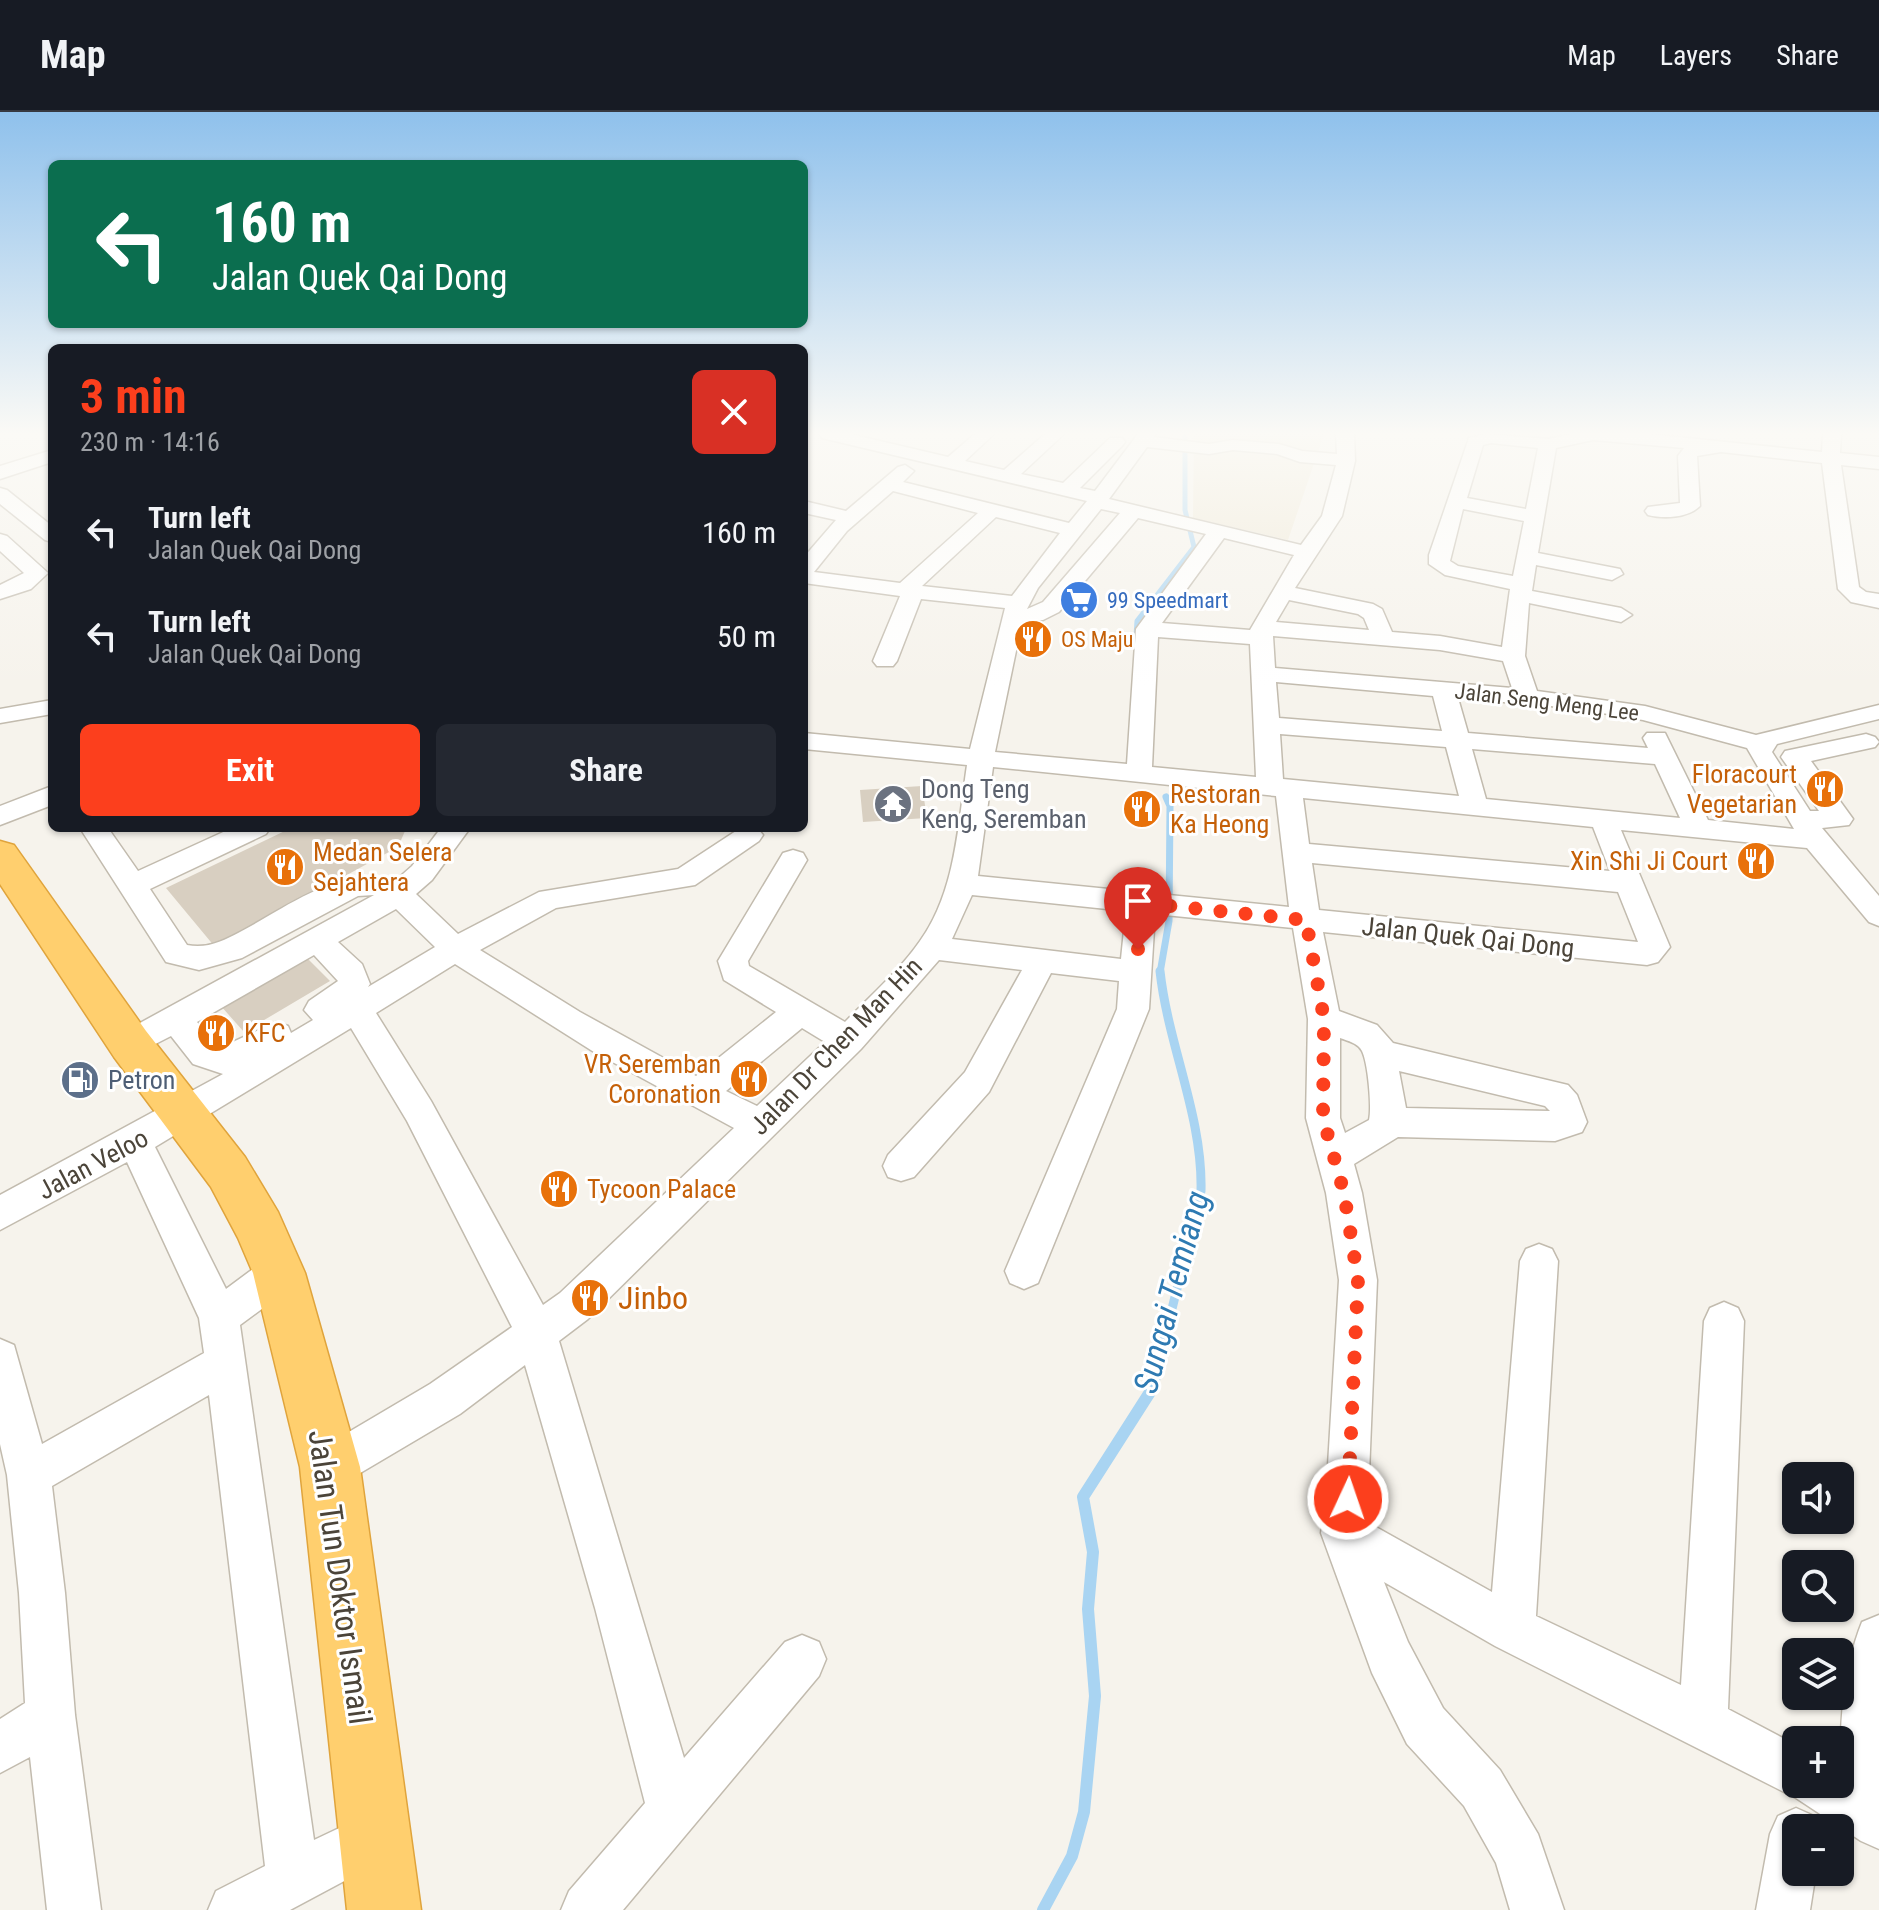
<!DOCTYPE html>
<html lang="en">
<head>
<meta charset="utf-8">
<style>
  :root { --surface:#171b24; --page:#242831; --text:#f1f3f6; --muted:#9ea1a6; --line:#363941; --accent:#fc3f1d }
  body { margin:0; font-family:"Roboto Condensed",sans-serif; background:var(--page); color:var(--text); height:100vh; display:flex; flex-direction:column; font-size:30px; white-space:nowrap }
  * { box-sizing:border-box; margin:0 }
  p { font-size:26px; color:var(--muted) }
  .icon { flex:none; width:44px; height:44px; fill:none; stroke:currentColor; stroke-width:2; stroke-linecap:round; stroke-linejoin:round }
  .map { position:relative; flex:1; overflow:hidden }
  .details { position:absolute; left:48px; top:232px; width:760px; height:488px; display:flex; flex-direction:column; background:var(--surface); border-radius:12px; box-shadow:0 2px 6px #0004 }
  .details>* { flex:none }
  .guide { position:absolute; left:48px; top:48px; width:760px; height:168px; border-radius:12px; box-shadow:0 2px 6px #0004; background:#0b6e4f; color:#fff; overflow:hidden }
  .fabs { position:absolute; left:1782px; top:1350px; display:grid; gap:16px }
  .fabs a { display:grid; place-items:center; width:72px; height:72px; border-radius:12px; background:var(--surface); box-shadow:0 2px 6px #0004; font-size:40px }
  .pin { position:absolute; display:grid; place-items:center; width:68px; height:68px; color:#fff; margin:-82px -34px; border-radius:50% 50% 50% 0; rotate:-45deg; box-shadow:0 0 8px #0007 }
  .pin .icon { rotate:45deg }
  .me { position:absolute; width:88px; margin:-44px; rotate:3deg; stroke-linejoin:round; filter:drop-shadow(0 0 6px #0008) }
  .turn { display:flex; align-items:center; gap:28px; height:168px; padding:0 32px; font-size:36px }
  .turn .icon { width:104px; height:104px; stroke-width:2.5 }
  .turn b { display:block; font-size:56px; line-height:68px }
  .round { display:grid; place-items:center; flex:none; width:84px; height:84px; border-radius:12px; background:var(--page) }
  .headline { display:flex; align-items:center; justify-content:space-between; height:136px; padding:0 32px }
  h1 { font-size:48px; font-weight:700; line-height:60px; color:var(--accent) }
  .button { display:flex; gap:16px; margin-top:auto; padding:16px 32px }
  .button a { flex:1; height:92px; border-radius:12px; background:var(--accent); color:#fff; font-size:32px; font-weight:700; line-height:92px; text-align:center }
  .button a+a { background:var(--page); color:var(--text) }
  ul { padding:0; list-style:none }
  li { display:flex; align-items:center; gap:24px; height:104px; padding:0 32px }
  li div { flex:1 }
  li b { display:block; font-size:30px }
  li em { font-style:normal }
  header { display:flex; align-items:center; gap:48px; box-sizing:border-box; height:112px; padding:0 40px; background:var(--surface); border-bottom:2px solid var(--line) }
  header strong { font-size:38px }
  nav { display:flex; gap:44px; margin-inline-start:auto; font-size:28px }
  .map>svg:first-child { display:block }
</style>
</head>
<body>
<header>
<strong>Map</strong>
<nav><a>Map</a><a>Layers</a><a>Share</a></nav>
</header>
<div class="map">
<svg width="1879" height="1798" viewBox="0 0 1879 1798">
  <rect width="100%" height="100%" fill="#f6f3ec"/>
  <!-- education -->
  <path fill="#efe8d6" d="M1194 322H1324L1288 428 1193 406Z"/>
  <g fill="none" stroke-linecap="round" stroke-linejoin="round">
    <!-- stream-far3 -->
    <path stroke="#a9d4f2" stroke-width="5" d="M1136 524 1137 509 1194 435 1185 398V322"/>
    <!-- stream-far2 -->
    <path stroke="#a9d4f2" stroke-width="7" d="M1160 861 1169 809 1170 694 1166 685"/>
    <!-- stream-far1 -->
    <path stroke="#a9d4f2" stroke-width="9" d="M1155 1266 1201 1079C1203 1005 1168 933 1160 859"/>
    <!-- stream -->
    <path stroke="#a9d4f2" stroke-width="12" d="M1043 1798 1072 1744 1084 1700 1095 1584 1088 1497 1093 1440 1083 1385 1152 1277 1155 1264"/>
  </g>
  <!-- building -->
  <path fill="#d8cfc1" d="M922 674 927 706 863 710 860 678Z
    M291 716H404L405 719 398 735 215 835 166 776Z
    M305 844 330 869 244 920 220 893Z"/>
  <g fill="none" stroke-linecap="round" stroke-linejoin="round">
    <!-- minor casing -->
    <g stroke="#c2bbae" stroke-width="3">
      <path id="minor" d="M819 322H850L948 345 975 322H994L965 349 1004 358 1045 322H1064L1021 362 1063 371 1110 326H1122L1125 330 1122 334 1080 376 1095 379 1138 322H1156L1154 325 1209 332 1233 328 1279 332 1302 339 1337 342 1336 322H1354L1355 349 1342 404 1295 476 1373 492 1382 497 1392 520 1440 524 1502 535 1510 477 1445 463 1429 452V443L1469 326 1486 322 1548 327 1572 322H1649L1822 340 1823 322H1841L1840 341 1879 345V357L1841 353 1859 475 1866 480 1879 482V496L1851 490 1838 477 1822 351 1721 340 1697 344 1700 394C1688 406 1664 407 1648 403L1645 399 1648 395 1680 391 1678 344 1684 336 1593 328 1556 336 1538 441 1620 457 1623 462 1612 468 1536 453 1532 479 1621 496 1632 503 1621 510 1529 491 1525 544 1537 579 1645 594 1756 623 1879 593V607L1777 632 1772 640 1810 699H1819L1781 645 1785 639 1866 622 1875 625 1879 630 1875 635 1811 649 1853 707 1849 713 1822 716 1879 784V814L1869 810 1807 736 1621 718 1670 835 1658 850 1647 853 1323 820 1339 899 1377 913 1393 931 1568 973 1577 983 1587 1010 1582 1020 1555 1029 1398 1025 1354 1052 1362 1081 1377 1168 1367 1410 1492 1480 1520 1149 1526 1137 1539 1132 1552 1137 1558 1149 1536 1504 1681 1573 1704 1209 1710 1196 1724 1190 1738 1196 1744 1209 1728 1597 1796 1633V1672H1840C1840 1620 1841 1562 1862 1510L1879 1503V1737L1861 1729 1796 1686 1495 1534 1384 1470 1408 1530 1443 1596 1500 1658 1538 1722 1564 1798H1510L1496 1751 1464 1694 1407 1632 1372 1561 1321 1421 1326 1387 1339 1168 1326 1081 1306 1006 1308 907 1293 816 1155 802 1149 897 1038 1171 1024 1177 1010 1171 1005 1159 1117 897 1119 869 1051 861 989 980 914 1065 901 1069 888 1065 883 1054 888 1043 965 960 1022 858 939 848 861 937 588 1207 559 1229 684 1646 785 1530 802 1523 819 1530 826 1547 819 1564 623 1798H561L569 1779 645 1691 595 1496 525 1253 460 1302 345 1370 330 1377 315 1370 308 1355 315 1340 430 1272 512 1215 407 1009 351 916 155 1035 226 1177 265 1148 279 1143 293 1148 298 1161 293 1174 240 1213 314 1728 375 1699 393 1707 401 1725 393 1743 290 1798H208L216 1779 265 1754 209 1283 52 1374 65 1481 75 1603 101 1798H47L30 1645 0 1661V1607L25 1591 19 1481 7 1363 0 1332V1227L14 1233 42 1332 204 1241 199 1206 127 1050 0 1118V1083L223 962 193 952 171 924 130 945 118 941 114 932 118 923 374 783 358 784 242 846 199 858 166 850 80 716H108L138 759 232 716H270L266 722 150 777 187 833C207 837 223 829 240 820 284 797 345 750 395 769L412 754 441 716H470L432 768 416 782 458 822 539 780 678 757 739 717 757 716 763 723 759 729 695 773 556 796 480 838 580 900 696 964 776 900 724 868 718 849 783 741 793 738 803 741 807 748 748 849 749 854 845 910C870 884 900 858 920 829 956 779 958 712 967 653L804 637V621L970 637 1005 496 921 487 897 549 893 554H877L873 549 900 484 804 471V445L836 408 804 401V389L846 399 898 355 905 353 914 359 903 370 1069 411 1087 389 822 326ZM1491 331 1538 336 1526 397 1467 386 1483 333ZM1147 335 1209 342 1233 338 1277 342 1300 350 1336 353 1322 404 1301 433 1109 387ZM893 379 978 401 900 471 814 460 847 419ZM1101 397 1120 401 1043 490 1027 497 1038 476ZM1463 397 1524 409 1513 464 1458 454 1450 449ZM996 405 1060 421 1012 484 922 474ZM1138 406 1206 422 1136 517 1127 652 995 640 1022 510 1043 508 1059 500ZM1224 426 1294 443 1250 518 1162 511ZM1289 488 1358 502 1364 506 1369 518 1276 510ZM1273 524 1440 538 1503 549 1512 576 1275 556ZM1158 525 1250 532 1256 665 1152 655ZM1276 570 1433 584 1442 619 1279 606ZM1458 586 1573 596 1643 608 1747 636 1794 717 1708 708 1665 621H1647L1643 626 1648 636 1468 621ZM1280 622 1446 635 1459 684 1283 667ZM1472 637 1655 652 1680 706 1486 687ZM993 655 1276 684 1289 795 978 764ZM1303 686 1593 715 1610 759 1309 732ZM1312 751 1618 780 1638 830 1319 798ZM972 783 1126 799 1121 847 952 827ZM396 797 435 835 368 875 370 872 362 852 338 830ZM314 843 338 869 309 889 304 898 313 908 291 921 288 914 276 910 222 935 216 933 197 910ZM455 852 594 940 734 1016 560 1181 543 1193 431 989 376 901ZM802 916 825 930 757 994 726 979ZM1340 926C1348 929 1358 931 1362 939 1368 951 1372 995 1369 1008L1345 1021 1340 1006ZM1399 959 1545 994 1550 999 1406 996Z
        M52 338V350L0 367V354Z
        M0 376 7 378 52 414V430L45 428 0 392Z
        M0 422 7 424 48 461 31 477 0 487V473L24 461 0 439Z
        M52 588V602L0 611V597Z
        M52 674V693L0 713V694Z
        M1796 1696 1814 1704 1820 1716H1796V1760H1816L1810 1798H1756L1770 1722 1778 1704Z"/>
    </g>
    <!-- highway casing -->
    <g stroke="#e0a43c" stroke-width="3">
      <path id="highway" d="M0 729 14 733 146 919 245 1045 278 1100 305 1161 360 1355 421 1798H347L300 1355 253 1161 238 1126 211 1075 114 945 0 772Z"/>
    </g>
    <!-- minor -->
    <use href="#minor" fill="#fff" fill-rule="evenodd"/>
    <!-- highway -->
    <use href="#highway" fill="#ffcf6e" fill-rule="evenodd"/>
  </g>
  <!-- sky -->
  <linearGradient id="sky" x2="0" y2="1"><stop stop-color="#8fc1ec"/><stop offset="0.56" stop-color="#fbfaf6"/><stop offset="1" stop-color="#fbfaf6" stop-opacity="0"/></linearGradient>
  <rect width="1879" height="574" fill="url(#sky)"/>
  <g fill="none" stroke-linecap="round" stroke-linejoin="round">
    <!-- route -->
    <path stroke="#fc3f1d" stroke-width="14" stroke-dasharray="0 25.2" d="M1138 837 1141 791 1306 808 1324 907 1323 1006 1344 1081 1358 1168 1348 1387"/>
  </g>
  <!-- icons -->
  <defs>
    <g id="supermarket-disc" transform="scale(2)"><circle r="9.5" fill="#3f7fe0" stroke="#fff"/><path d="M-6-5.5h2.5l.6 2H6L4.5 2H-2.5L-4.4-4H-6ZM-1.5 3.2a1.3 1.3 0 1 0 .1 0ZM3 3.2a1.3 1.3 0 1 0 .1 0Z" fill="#fff"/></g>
    <g id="restaurant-disc" transform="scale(2)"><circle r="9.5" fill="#e8710a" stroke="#fff"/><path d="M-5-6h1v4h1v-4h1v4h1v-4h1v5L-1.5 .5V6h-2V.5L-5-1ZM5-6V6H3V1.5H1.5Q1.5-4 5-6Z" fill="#fff"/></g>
    <g id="temple-disc" transform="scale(2)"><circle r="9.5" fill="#6b7280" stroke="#fff"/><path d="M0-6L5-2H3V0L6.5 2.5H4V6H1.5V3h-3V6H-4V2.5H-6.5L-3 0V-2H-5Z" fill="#fff"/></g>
    <g id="fuel-disc" transform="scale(2)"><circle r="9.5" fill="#5c6f8a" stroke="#fff"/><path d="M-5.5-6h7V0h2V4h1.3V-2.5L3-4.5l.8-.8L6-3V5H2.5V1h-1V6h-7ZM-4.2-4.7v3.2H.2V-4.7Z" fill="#fff"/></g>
  </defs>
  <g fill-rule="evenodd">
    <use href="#supermarket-disc" x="1079" y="488"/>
    <use href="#restaurant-disc" x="1033" y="527"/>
    <use href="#restaurant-disc" x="1825" y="677"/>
    <use href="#temple-disc" x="893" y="692"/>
    <use href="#restaurant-disc" x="1142" y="697"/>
    <use href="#restaurant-disc" x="1756" y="749"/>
    <use href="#restaurant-disc" x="285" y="755"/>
    <use href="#restaurant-disc" x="216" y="921"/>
    <use href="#restaurant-disc" x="749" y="967"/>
    <use href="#fuel-disc" x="80" y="968"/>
    <use href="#restaurant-disc" x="559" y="1077"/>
    <use href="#restaurant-disc" x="590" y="1186"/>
  </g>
  <g text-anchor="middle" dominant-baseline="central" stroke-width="6" stroke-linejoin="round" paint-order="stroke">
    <!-- far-shop labels -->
    <g font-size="22" fill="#366cbe" stroke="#fff" text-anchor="start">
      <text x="1107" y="488">99 Speedmart</text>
    </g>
    <!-- far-food labels -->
    <g font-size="22" fill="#c56008" stroke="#fff" text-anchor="start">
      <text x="1061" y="527">OS Maju</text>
    </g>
    <!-- far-street labels -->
    <g font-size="22" fill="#4b4439" stroke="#fff">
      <text transform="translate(1547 590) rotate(7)">Jalan Seng Meng Lee</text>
    </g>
    <!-- food labels -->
    <g font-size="26" fill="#c56008" stroke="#fff" text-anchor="start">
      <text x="1797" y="662" text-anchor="end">Floracourt<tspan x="1797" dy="30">Vegetarian</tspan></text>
      <text x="1170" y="682">Restoran<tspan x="1170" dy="30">Ka Heong</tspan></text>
      <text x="313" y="740">Medan Selera<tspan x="313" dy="30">Sejahtera</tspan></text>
      <text x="1728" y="749" text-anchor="end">Xin Shi Ji Court</text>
      <text x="244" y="921">KFC</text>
      <text x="721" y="952" text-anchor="end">VR Seremban<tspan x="721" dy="30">Coronation</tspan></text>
      <text x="587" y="1077">Tycoon Palace</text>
    </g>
    <!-- worship labels -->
    <g font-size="26" fill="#5b616d" stroke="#fff" text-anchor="start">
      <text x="921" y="677">Dong Teng<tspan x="921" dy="30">Keng, Seremban</tspan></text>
    </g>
    <!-- street labels -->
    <g font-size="26" fill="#4b4439" stroke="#fff">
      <text transform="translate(1468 825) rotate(6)">Jalan Quek Qai Dong</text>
      <text transform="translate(836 934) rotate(-46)">Jalan Dr Chen Man Hin</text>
      <text transform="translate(93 1052) rotate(-28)">Jalan Veloo</text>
    </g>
    <!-- service labels -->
    <g font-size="26" fill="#4e5e75" stroke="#fff" text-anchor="start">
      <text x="108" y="968">Petron</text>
    </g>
    <!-- near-food labels -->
    <g font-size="32" fill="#c56008" stroke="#fff" text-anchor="start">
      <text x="618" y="1186">Jinbo</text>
    </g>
    <!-- near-street labels -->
    <g font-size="32" fill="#4b4439" stroke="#fff">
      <text transform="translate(340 1465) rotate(82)">Jalan Tun Doktor Ismail</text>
    </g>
    <!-- near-water labels -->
    <g font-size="34" font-style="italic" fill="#2e7ab2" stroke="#fff">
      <text transform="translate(1171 1180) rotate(-75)">Sungai Temiang</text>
    </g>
  </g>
</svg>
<div class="fabs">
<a><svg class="icon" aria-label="sound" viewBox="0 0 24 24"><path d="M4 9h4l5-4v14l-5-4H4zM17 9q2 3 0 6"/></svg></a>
<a><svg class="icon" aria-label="search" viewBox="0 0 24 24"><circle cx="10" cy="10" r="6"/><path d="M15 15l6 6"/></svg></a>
<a><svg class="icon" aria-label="layers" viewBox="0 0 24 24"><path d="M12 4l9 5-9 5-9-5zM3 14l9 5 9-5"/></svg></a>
<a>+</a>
<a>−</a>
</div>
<div class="pin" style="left:1138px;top:837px;background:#d93025"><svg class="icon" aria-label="arrive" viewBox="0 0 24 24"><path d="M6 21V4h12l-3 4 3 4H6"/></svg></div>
<svg class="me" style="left:1348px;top:1387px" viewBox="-20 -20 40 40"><circle r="17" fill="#fc3f1d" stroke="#fff" stroke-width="3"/><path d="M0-11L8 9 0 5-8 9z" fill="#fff"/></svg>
<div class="guide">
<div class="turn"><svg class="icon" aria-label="left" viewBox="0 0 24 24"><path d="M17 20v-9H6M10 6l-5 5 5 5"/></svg><div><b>160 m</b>Jalan Quek Qai Dong</div></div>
</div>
<section class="details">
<div class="headline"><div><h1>3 min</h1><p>230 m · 14:16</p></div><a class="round" style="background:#d93025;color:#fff"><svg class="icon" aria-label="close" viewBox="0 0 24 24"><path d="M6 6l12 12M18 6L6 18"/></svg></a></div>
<ul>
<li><svg class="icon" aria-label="left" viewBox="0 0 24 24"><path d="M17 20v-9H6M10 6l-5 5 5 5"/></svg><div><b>Turn left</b><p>Jalan Quek Qai Dong</p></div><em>160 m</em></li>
<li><svg class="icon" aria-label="left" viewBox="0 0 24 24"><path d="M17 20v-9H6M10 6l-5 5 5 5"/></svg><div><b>Turn left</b><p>Jalan Quek Qai Dong</p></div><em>50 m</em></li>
</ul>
<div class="button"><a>Exit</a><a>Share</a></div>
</section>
</div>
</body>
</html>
